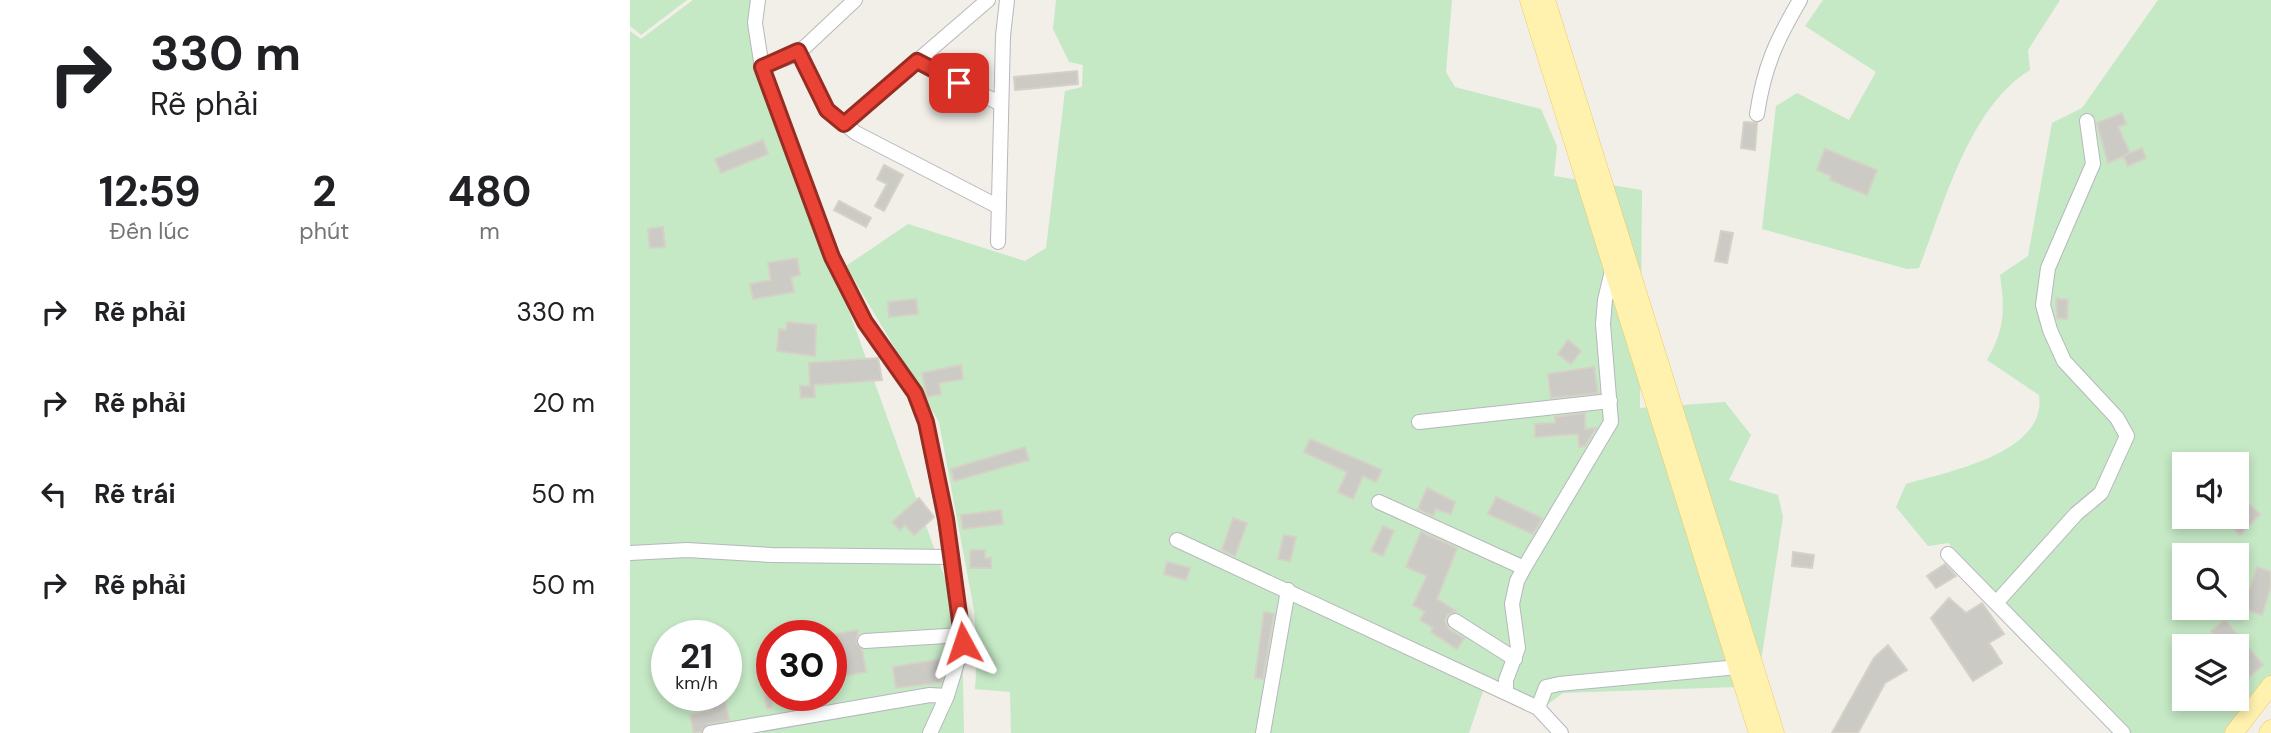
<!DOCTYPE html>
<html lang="vi">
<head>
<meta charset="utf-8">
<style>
  :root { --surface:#fff; --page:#f6f6f6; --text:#202124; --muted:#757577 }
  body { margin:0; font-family:"DM Sans",sans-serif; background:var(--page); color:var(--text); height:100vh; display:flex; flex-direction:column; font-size:26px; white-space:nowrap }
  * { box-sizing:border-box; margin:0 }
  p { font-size:23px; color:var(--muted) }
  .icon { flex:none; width:38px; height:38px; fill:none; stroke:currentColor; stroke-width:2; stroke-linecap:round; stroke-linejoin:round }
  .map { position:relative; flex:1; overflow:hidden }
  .details { display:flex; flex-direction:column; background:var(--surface); width:630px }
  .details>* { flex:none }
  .hud { background:#fff; color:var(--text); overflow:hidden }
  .controls { position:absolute; left:1542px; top:452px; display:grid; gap:14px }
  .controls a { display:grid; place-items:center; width:77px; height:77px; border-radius:0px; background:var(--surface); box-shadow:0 4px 10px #0003; font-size:35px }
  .speed { position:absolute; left:21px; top:620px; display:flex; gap:14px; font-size:35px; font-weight:700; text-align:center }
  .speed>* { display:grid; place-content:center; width:91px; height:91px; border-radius:50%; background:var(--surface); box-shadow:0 4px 10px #0003; line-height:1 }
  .speed small { font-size:18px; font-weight:400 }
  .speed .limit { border:10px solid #d22; background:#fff; color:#111 }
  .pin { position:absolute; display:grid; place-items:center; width:60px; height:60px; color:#fff; margin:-30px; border-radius:14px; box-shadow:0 4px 10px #0006 }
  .me { position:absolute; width:77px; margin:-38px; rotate:355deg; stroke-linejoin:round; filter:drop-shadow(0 0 5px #0008) }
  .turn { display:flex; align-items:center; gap:24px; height:147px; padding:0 35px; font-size:32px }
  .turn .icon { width:91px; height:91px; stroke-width:2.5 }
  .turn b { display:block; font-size:49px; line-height:60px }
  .eta { display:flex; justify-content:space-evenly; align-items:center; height:119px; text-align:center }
  .eta b { font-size:42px; font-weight:700; line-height:49px }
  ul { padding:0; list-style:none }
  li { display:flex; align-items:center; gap:21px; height:91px; padding:0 35px }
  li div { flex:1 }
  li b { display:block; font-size:26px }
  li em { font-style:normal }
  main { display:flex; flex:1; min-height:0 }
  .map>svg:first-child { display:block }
</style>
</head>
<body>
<main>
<section class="details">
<div class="hud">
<div class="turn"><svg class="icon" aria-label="right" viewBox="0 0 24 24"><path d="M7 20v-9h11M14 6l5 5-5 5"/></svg><div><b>330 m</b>Rẽ phải</div></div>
</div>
<div class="eta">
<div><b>12:59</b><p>Đến lúc</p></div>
<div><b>2</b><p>phút</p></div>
<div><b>480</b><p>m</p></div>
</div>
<ul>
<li><svg class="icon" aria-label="right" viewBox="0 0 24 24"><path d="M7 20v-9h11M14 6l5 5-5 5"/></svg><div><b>Rẽ phải</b></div><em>330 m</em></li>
<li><svg class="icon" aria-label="right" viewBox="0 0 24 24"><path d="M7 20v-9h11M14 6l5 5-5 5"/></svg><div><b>Rẽ phải</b></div><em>20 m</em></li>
<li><svg class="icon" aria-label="left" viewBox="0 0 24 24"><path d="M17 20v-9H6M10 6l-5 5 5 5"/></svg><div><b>Rẽ trái</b></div><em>50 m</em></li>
<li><svg class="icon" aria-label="right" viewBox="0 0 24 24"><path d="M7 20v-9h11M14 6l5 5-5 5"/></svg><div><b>Rẽ phải</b></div><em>50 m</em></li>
</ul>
</section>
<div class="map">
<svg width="1641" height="733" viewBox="0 0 1641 733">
  <rect width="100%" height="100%" fill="#f1efe8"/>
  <!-- green -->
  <path fill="#c5e8c5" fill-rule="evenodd" d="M0 0H57L11 35 0 26Z
    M63 0H129L132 68 332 626 334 733H0V31L11 39ZM37 635H96V695H37ZM142 635H201V695H142Z
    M426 0H822L816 72 825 87 911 109 927 146 924 176 1012 190 1010 408 1095 402 1121 435 1099 480 1148 495 1153 517 1131 661 1105 687 933 693 906 713 854 688 839 733H381L380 692 345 689 347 655 344 610 309 422 216 266 278 224 395 261 416 248 435 91 452 87 453 65 439 62 423 29Z
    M1193 0H1430L1398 50 1400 70C1339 107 1314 205 1289 268L1277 269 1132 229 1146 106 1167 93 1219 120 1246 72 1175 26Z
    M1528 0H1641V680L1599 733H1500L1318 543 1298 546 1266 507 1276 484C1317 472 1418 453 1409 395L1357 360C1375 328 1375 311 1370 275L1398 256 1422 123 1452 108ZM1554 464H1606V516H1554ZM1554 555H1606V607H1554ZM1554 646H1606V698H1554Z"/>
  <!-- building -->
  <path fill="#cccac5" stroke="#d6d1c6" stroke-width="2" d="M447 71 448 84 385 90 384 77Z
    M1492 113 1496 124 1488 127 1500 153 1478 163 1467 123Z
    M1114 122 1127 123 1125 150 1111 148Z
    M133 140 138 154 91 173 85 159Z
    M1512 148 1516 158 1498 166 1493 156Z
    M1195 149 1247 170 1237 195 1200 180 1201 176 1187 170Z
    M254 165 273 175 254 211 245 206 257 184 247 179Z
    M209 201 241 218 236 227 204 210Z
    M33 227 35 247 20 248 18 229Z
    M1091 231 1103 233 1097 263 1085 261Z
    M167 258 170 275 161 277 164 292 123 299 120 284 141 280 138 263Z
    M1426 298 1438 300 1437 319 1427 318Z
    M286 299 288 314 259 317 258 302Z
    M157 322 186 325 185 356 147 351 149 329 156 330Z
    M938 340 951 351 941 364 928 354Z
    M248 358 252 380 184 385 185 397 171 398 170 386H180L179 363Z
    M331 365 333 379 309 383 311 394 297 397 292 373Z
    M964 367 968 393 921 398 918 374Z
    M955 413V429L966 428 955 446 949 447 948 434 905 437V424L925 423V417Z
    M680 439 752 470 746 482 733 476 723 499 708 492 717 472 674 452Z
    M395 447 399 460 324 481 321 469Z
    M797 488 825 502 821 514 806 509 803 516 788 509Z
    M1606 492 1630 514 1610 535 1591 516H1606Z
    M866 497 912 518 903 534 858 514Z
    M289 498 304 517 284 535 275 525 270 530 262 522Z
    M371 510 373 524 333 529 331 515Z
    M603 518 617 523 605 556 592 550Z
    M753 526 764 531 753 556 741 551Z
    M791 532 827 548 807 599 826 611 817 615 815 621 819 629 834 638 827 649 801 632 803 628 790 620 795 612 783 605 797 576 776 567Z
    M654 535 666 537 660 561 648 559Z
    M340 550H355V558H361V568H340Z
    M1163 552 1184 555 1182 568 1162 566Z
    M537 562 560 568 556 580 534 574Z
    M1315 564 1326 576 1306 588 1297 576Z
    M1627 567 1641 572V586L1632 615 1606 606V584L1620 589Z
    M1319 598 1336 613 1352 603 1374 634 1359 643 1372 663 1343 681 1301 618Z
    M634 612 644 614 633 679 625 678Z
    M1595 620 1633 665 1619 677 1606 662V646H1593L1581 631Z
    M228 630 226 642 232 650 236 672 201 678V635Z
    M1258 645 1277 670 1255 683 1228 733H1202L1244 658Z
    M318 658 311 682 266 688 263 667Z
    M142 670V708H137L130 672Z
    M79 695H94L99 720 78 724 71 732 64 733 60 715 82 710Z"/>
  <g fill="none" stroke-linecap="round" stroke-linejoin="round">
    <!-- minor casing -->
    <g stroke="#b5b8bc" stroke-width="16">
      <path id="minor" d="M128 0 125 23 132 68 202 257 235 322 285 393 296 422 322 557 333 643 317 696 300 733
        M168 51 197 110 226 133 369 207
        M287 61 371 104
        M132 67 162 56 176 46 225 0
        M1127 114C1134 67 1146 41 1170 0
        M214 124 358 0
        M368 242 373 36 377 0
        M789 422 980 401
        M749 502 894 568
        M547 540 876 693
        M0 553 57 550 142 555 322 557
        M1318 554 1493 733
        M1366 603 1446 514 1471 493 1497 436 1487 418 1434 361 1420 330 1413 305 1418 268 1463 164 1457 121
        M825 621 885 659
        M235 641 332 635
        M908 708 916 687 929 684 1108 667
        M80 733 300 695 317 696
        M633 733 658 590
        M931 733 908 708 876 693V680L888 648 882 604 887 581 894 568 981 422 973 324 975 300 983 267"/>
    </g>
    <!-- major casing -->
    <g stroke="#f2c960" stroke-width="19">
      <path id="major" d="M899 0 1128 733
        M916 0 1145 733
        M1604 733 1641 685
        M1638 733 1641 729"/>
    </g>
    <!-- minor -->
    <use href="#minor" stroke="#fff" stroke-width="14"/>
    <!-- major -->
    <use href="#major" stroke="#fff2af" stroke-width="18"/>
  </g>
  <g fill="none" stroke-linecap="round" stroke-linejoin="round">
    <!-- route casing -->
    <g stroke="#982c22" stroke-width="18">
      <path id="route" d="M329 83 287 61 214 124 197 110 168 51 132 67 202 257 235 322 285 393 296 422 316 519 333 643"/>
    </g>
    <!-- route -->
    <use href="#route" stroke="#ea4335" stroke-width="12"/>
  </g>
</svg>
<div class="controls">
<a><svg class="icon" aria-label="sound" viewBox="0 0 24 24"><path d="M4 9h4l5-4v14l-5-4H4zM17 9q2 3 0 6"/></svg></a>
<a><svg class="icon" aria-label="search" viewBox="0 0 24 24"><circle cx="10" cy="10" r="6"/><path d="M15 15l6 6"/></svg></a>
<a><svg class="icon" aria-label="layers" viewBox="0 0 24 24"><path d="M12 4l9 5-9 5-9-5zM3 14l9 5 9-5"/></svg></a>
</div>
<div class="speed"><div>21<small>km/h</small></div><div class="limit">30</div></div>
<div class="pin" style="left:329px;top:83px;background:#d93025"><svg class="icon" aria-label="arrive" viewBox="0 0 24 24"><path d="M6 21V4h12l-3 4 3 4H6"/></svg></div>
<svg class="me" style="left:333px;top:643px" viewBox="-20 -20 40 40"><path d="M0-17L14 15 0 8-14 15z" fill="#ea4335" stroke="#fff" stroke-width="4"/></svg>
</div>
</main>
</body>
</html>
